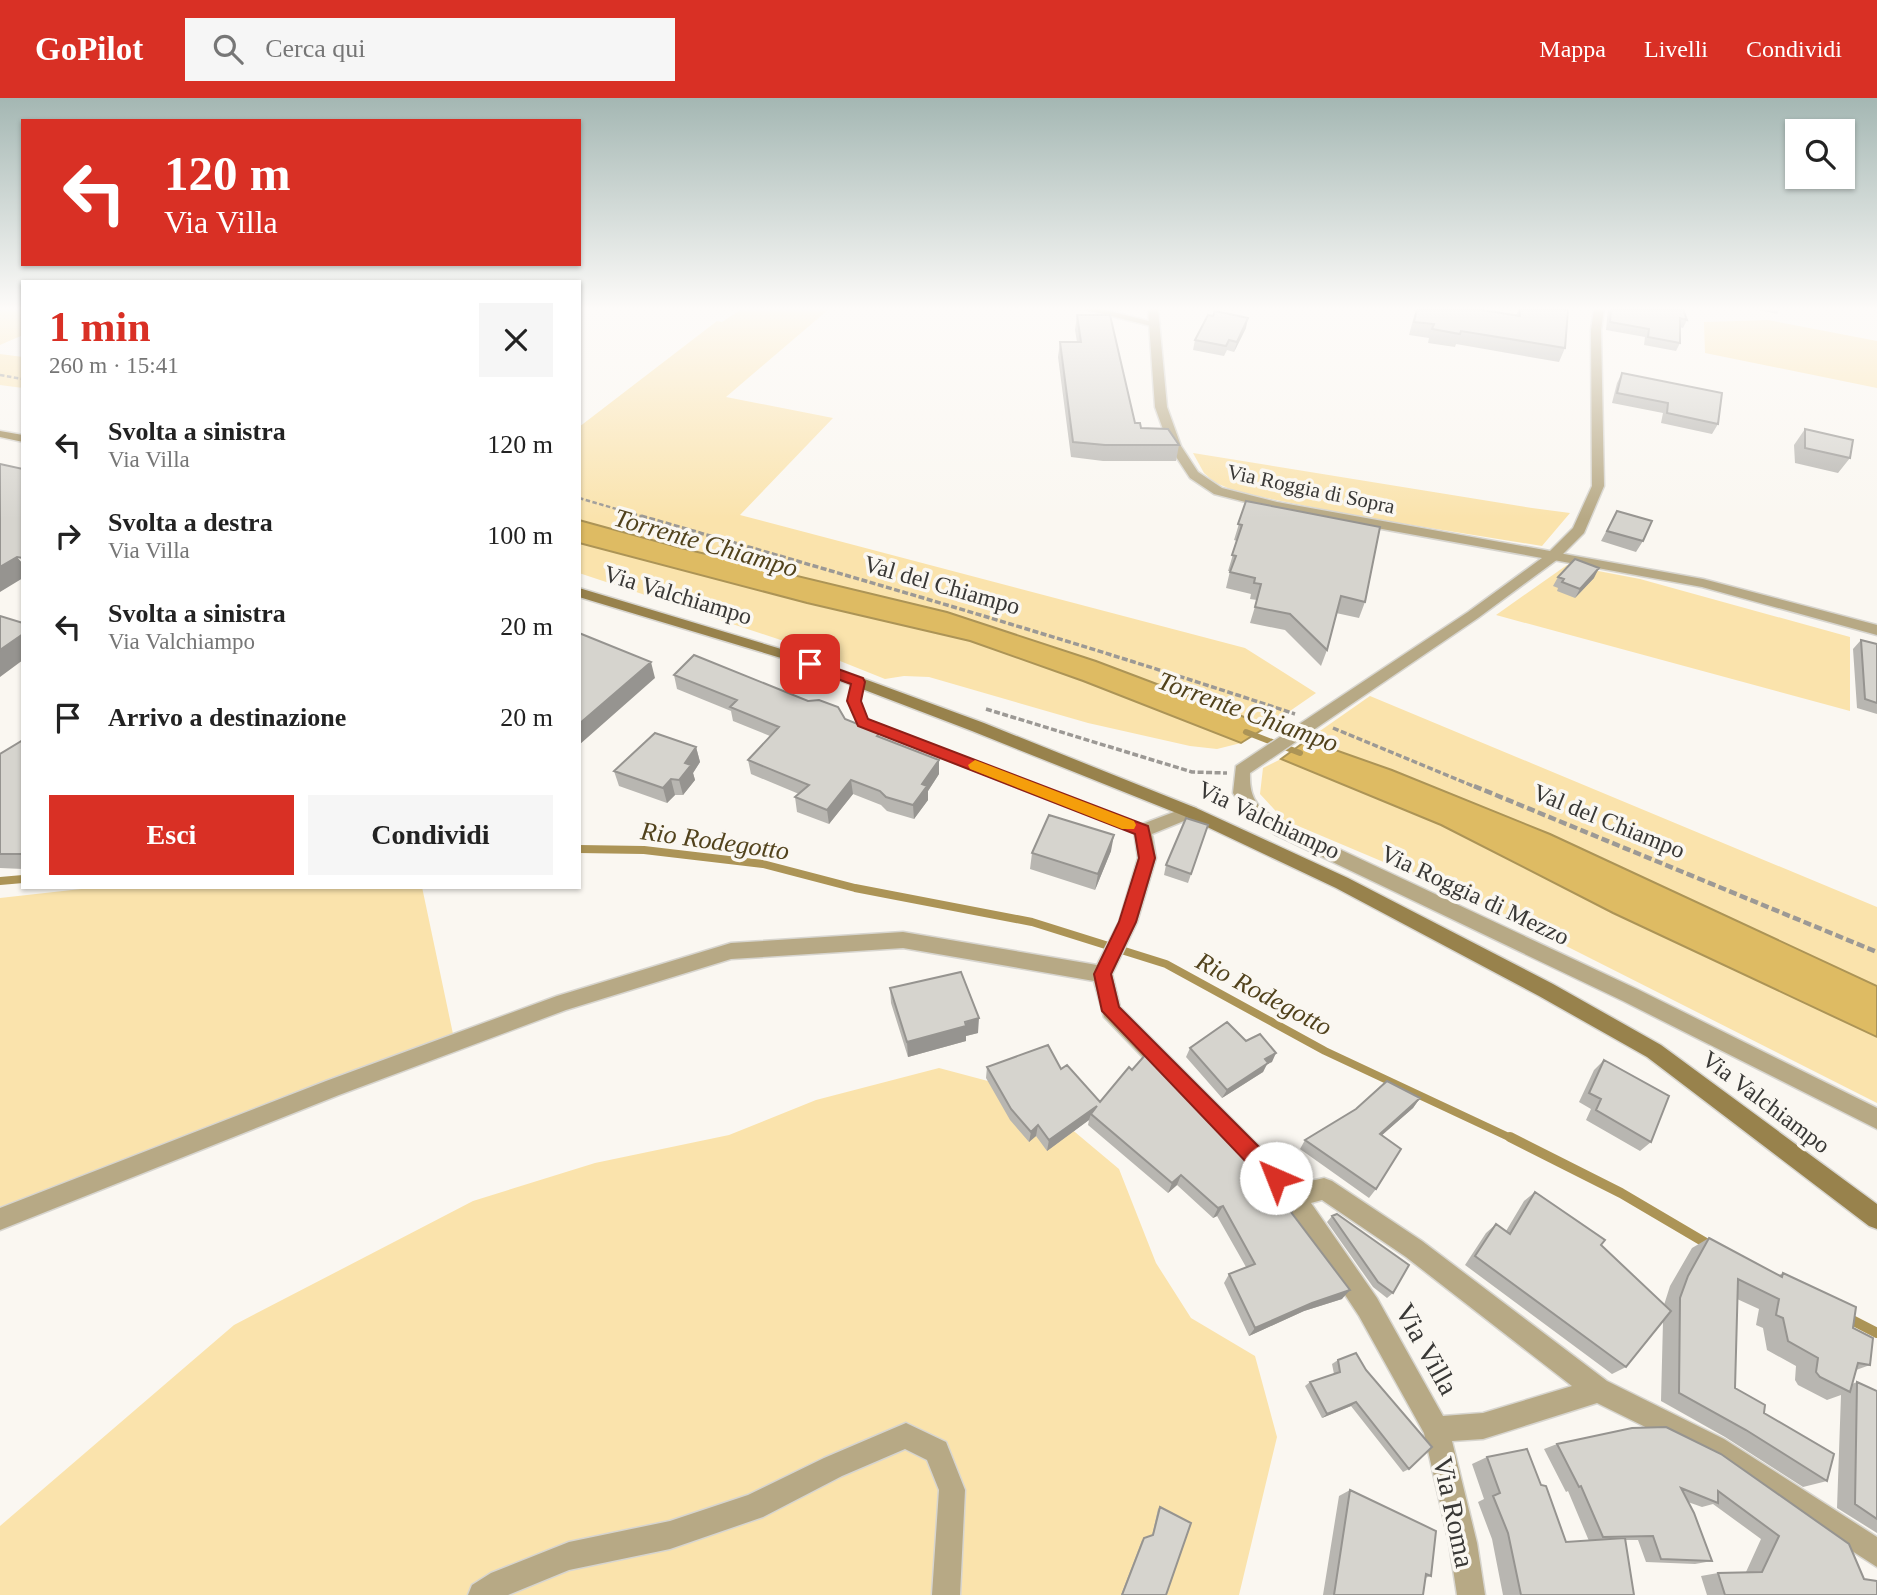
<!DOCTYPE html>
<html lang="it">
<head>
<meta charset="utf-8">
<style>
  :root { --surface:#fff; --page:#f6f6f6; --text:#222; --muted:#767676; --accent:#d93025 }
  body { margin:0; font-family:"Times New Roman",serif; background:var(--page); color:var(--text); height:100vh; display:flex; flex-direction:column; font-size:26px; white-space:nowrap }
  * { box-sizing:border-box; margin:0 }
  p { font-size:23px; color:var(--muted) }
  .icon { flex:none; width:38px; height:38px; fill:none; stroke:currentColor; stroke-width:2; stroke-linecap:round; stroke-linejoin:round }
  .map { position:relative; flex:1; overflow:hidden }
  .details { position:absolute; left:21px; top:182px; width:560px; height:609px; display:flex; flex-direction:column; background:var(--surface); border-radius:0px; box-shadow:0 2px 5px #0004 }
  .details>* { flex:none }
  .guide { position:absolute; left:21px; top:21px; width:560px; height:147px; border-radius:0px; box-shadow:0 2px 5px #0004; background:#d93025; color:#fff; overflow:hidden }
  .tools { position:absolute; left:1785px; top:21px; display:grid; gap:14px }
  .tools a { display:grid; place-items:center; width:70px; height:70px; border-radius:0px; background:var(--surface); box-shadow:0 2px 5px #0004; font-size:35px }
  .pin { position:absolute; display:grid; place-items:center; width:60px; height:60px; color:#fff; margin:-30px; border-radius:14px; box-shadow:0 4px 10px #0006 }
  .me { position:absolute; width:77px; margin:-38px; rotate:316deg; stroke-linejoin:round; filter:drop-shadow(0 0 5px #0008) }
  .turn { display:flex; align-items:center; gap:24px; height:147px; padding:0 28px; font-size:32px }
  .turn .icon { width:91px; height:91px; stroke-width:2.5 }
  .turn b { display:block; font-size:49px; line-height:60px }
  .round { display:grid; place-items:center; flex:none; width:74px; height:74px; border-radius:0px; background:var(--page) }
  .head { display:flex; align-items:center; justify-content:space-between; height:119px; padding:0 28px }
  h1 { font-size:42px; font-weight:600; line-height:52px; color:var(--accent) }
  .primary-button { display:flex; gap:14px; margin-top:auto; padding:14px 28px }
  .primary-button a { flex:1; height:80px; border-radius:0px; background:var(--accent); color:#fff; font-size:28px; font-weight:600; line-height:80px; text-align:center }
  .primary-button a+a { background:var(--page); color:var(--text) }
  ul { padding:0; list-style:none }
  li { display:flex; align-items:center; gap:21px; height:91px; padding:0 28px }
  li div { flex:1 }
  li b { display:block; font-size:26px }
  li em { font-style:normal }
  header { display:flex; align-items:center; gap:42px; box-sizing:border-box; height:98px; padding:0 35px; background:var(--accent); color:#fff }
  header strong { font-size:33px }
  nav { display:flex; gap:38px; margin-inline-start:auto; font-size:24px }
  .search { width:490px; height:63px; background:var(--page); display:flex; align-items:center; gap:18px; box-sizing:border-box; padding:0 24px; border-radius:0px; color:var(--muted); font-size:26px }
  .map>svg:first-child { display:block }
</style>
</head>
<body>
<header>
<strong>GoPilot</strong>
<div class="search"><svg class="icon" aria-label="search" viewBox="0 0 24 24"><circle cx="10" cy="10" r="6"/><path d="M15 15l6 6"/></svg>Cerca qui</div>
<nav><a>Mappa</a><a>Livelli</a><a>Condividi</a></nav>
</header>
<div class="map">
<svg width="1877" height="1497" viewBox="0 0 1877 1497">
  <rect width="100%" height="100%" fill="#faf7f1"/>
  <!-- green -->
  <path fill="#fae3ac" d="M0 211H23V237L0 247Z
    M742 211H829L726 299 833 320 740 417 1245 550 1316 595 1268 628 1096 563 947 514 681 450 579 422V329L717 223 722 224Z
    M1768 222 1877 243V290L1705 255 1704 224Z
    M0 256 23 259V290L0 287Z
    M1193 355 1532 410 1570 415 1542 448 1356 418 1237 394 1214 384 1204 375Z
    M579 445 807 505 970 543 1083 583 1241 645 1217 651 1190 648 1088 625 929 579 904 578 885 581 820 555 579 475Z
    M1567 467 1640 481 1850 539V613L1496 517Z
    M1370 598 1877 809V888L1550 736 1392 672 1307 642Z
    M1281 661 1441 727 1613 815 1877 939V1005L1483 806 1284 722 1260 696 1263 670Z
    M99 789H422L453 936 333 990 0 1109V800Z
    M939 970 1026 993 1119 1071 1156 1165 1191 1220 1255 1258 1277 1339 1239 1497H0V1428L234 1227 473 1103 595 1065 729 1037 816 1002Z"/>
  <!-- water -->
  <path fill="#debb63" stroke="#ac9456" stroke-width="2" d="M579 422 681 450 947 514 1096 563 1268 628 1241 645 1083 583 970 543 807 505 579 445Z
    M1307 642 1392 672 1550 736 1877 888V939L1613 815 1441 727 1281 661Z"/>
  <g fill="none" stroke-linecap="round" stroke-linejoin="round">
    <!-- stream-far2 -->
    <path stroke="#ac9456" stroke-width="6" d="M1246 634 1300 655"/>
    <!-- stream-far1 -->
    <path stroke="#ac9456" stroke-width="8" d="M579 751 644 752 763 766 855 790 1032 824 1166 866 1325 953 1513 1041
      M0 783 23 781"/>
    <!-- stream -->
    <path stroke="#ac9456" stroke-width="10" d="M1510 1039 1621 1095 1711 1148
      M1848 1220 1877 1235"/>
    <!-- service casing -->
    <g stroke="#d7d5cf" stroke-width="4">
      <path id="service" d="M859 580 864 584 859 603 867 622 1147 730 1149 733 1147 736H1139L859 627 849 603 854 584Z"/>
    </g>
    <!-- minor casing -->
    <g stroke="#d7d5cf" stroke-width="3">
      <path id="minor" d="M1083 211H1102L1160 226 1155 229Z
        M1553 454 1703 481 1877 527V537L1702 489 1548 461 1546 458Z
        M1190 708 1196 710 1199 714 1196 718 1152 736 1156 760 1137 824 1112 876 1120 909 1297 1086 1324 1080 1332 1083 1422 1143 1607 1283 1724 1341 1877 1439V1469L1706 1359 1597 1305 1483 1341 1452 1343 1477 1445 1485 1497H1457L1449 1445 1424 1335 1359 1218 1285 1106 1104 919 1094 883 903 850 731 861 566 912 339 997 0 1132V1110L326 983 557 898 731 845 903 834 1097 867 1119 824 1138 760 1134 733 1137 728ZM1322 1102 1406 1159 1572 1288 1483 1315 1443 1318 1377 1200 1311 1105Z
        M906 1325 946 1344 965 1392 960 1497H932L939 1392 927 1362 905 1351 842 1378 763 1419 670 1451 569 1472 508 1497H468L472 1487 491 1475 569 1444 670 1423 748 1397 824 1360Z"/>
    </g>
    <!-- tertiary casing -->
    <g stroke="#d7d5cf" stroke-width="3">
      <path id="tertiary" d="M1148 211H1158L1167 309 1181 348 1198 374 1222 390 1277 404 1550 453 1573 430 1592 388 1591 232 1594 211H1604L1601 232 1604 388 1584 435 1558 461 1478 520 1250 675C1249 707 1262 712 1288 727L1637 891 1877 1010V1031L1623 903 1276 737 1249 720 1233 695 1236 668 1468 514 1542 460 1277 412 1214 396 1190 380 1169 348 1155 309Z"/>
    </g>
    <!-- secondary casing -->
    <g stroke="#d7d5cf" stroke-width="3">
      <path id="secondary" d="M0 333 23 337V344L0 339Z
        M579 490 791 554 984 625 1196 710 1348 780 1553 886 1661 947 1877 1106V1131L1869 1128 1647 959 1539 898 1336 790 1184 718 972 633 781 560 579 499Z"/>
    </g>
    <!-- path-far2 -->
    <path stroke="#9c9995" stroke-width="2.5" stroke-dasharray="4.5 2.5" stroke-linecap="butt" d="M0 277 23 281
      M579 400 647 420"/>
    <!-- path-far1 -->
    <path stroke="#9c9995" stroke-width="3.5" stroke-dasharray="6 2.5" stroke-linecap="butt" d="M641 418C860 481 1079 544 1295 616
      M986 611 1192 674 1227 675
      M1333 630 1478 690"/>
    <!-- path -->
    <path stroke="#9c9995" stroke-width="4.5" stroke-dasharray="8 3.5" stroke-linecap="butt" d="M1474 688 1877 854"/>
    <!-- service -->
    <use href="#service" fill="#b7a985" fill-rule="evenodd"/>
    <!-- minor -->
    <use href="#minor" fill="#b7a985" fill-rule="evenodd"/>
    <!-- tertiary -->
    <use href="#tertiary" fill="#b7a985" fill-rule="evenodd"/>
    <!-- secondary -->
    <use href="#secondary" fill="#98824c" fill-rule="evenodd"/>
  </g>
  <!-- wall -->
  <path fill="#b8b6b1" d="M1416 211H1476L1516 217 1519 211H1559L1565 250 1559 264 1456 246 1455 249 1428 245 1429 240 1409 237Z
    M1608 211H1683L1687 222 1683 230 1680 229V245L1676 253 1644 247 1645 239 1606 232Z
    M1756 211H1780L1777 216Z
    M1077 217 1135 325 1141 330 1179 347 1176 363H1103L1071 359 1058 259 1060 244H1077L1075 232Z
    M1246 230 1234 254 1227 252 1224 258 1193 252 1195 242Z
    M1622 275 1718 326 1712 336 1661 325 1663 315 1612 305 1617 285Z
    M1805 331 1850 360 1838 375 1795 365 1794 347Z
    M1246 403 1365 504 1359 520 1336 515 1327 552 1321 568 1285 532 1250 525 1257 502 1250 501 1251 496 1226 490 1230 473H1228L1237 443 1234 442Z
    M1617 413 1643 443 1636 454 1601 443Z
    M1558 479 1594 480 1575 500 1557 493 1558 490 1553 488Z
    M1861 542 1877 546V616L1857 610 1853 551Z
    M674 577 845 621 880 639 939 662V676L928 693V702L914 721 887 713 881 707 853 696 829 726 797 714 795 699 799 696 751 676 748 662 770 638 733 623 731 613 677 591Z
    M23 642V771L0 770V656Z
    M696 649 700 664 693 675 695 682 683 697H675L667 705 619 688 614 673Z
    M1208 727 1188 785 1164 777 1166 767Z
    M1111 753 1095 792 1030 771 1032 755Z
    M890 890 978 935 966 938V943L908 959 891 905Z
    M1190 950 1272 964 1267 966 1263 974 1222 1000 1186 959Z
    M1604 962 1651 1044 1640 1053 1586 1022 1591 1011 1579 1004 1594 972Z
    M987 969 1061 971 1100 1004 1292 1115 1342 1201 1304 1213 1249 1238 1224 1185 1229 1176 1246 1169 1217 1118 1213 1120 1177 1087 1168 1095 1088 1027 1089 1022 1047 1053 1036 1038 1029 1044 1010 1022 986 980Z
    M1420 1000 1413 1010 1382 1037 1376 1091 1369 1100 1300 1051 1305 1042Z
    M1535 1094 1601 1147 1664 1207 1670 1188 1692 1150 1709 1140 1779 1177 1783 1175 1853 1230 1870 1267 1856 1272 1852 1286 1857 1284 1877 1293V1435L1837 1410 1841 1297 1827 1302 1798 1287 1795 1282 1796 1268 1767 1252 1763 1230 1756 1227 1759 1211 1737 1201 1735 1290 1764 1315 1827 1383 1803 1389 1725 1339 1661 1303 1663 1223 1626 1269 1612 1276 1465 1167 1486 1135 1496 1126 1506 1133 1524 1103Z
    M1332 1118 1393 1195 1387 1200 1373 1189 1327 1124Z
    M1338 1262 1409 1371 1403 1374 1351 1308 1322 1320 1305 1288 1310 1284 1334 1276 1332 1266Z
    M1632 1330 1864 1481 1877 1497H1707L1701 1478 1718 1475 1746 1474 1761 1441 1713 1406 1702 1409 1688 1404 1712 1463 1695 1466 1646 1464 1638 1442H1625L1634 1497H1503L1492 1441 1478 1404 1484 1401 1472 1366 1487 1359 1541 1387 1566 1444 1589 1443 1568 1393 1566 1394 1544 1351 1557 1346Z
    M1350 1392 1431 1478 1425 1480 1423 1497H1323L1339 1398Z
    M1160 1409 1166 1497H1121L1142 1442 1152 1438 1158 1411Z"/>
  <!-- shaded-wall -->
  <path fill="#969490" d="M1248 220 1246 230 1234 254 1237 244Z
    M17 459 23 466V480L0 494V469Z
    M1599 470 1594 480 1575 500 1580 491Z
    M23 536V562L0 579V552Z
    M651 564 655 580 579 647V626Z
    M696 649 700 664 693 675 695 682 683 697 679 682 685 665Z
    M939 662V676L928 693V702L914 721 913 707 922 686Z
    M671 681 675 697 667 705 663 690Z
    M851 682 853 696 829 726 827 712Z
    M1114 737 1111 753 1095 792 1098 776Z
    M979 920 978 935 966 938V943L908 959 907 944Z
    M1276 955 1272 964 1267 966 1263 974 1222 1000 1227 992 1265 961Z
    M1420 1000 1413 1010 1373 1045 1380 1036Z
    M1097 1008 1091 1016 1089 1022 1047 1053 1049 1042Z
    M1038 1027 1036 1038 1029 1044 1031 1034Z
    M1181 1077 1177 1087 1168 1095 1172 1085Z
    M1223 1108 1217 1118 1213 1120 1218 1110Z
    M1350 1192 1342 1201 1304 1213 1249 1238 1255 1230 1312 1205Z
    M1356 1304 1351 1308 1322 1320 1327 1316Z"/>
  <!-- building -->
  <path fill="#d6d4ce" stroke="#969490" stroke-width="2" d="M1417 211H1476L1520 218V211H1559L1568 212 1565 250 1461 233 1460 236 1432 231 1434 226 1414 224Z
    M1611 211H1683L1687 222 1680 220V245L1648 239 1649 231 1610 224Z
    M1215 213 1248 220 1237 244 1229 242 1226 248 1195 242 1208 217 1213 218Z
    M1077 217H1110L1135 325H1140L1141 330 1168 331 1179 347H1105L1073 344 1060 244H1081Z
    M1622 275 1722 295 1718 326 1667 315 1668 305 1617 295Z
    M1805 331 1853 342 1850 360 1805 350Z
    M0 366 23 371V460L17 459 0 469Z
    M1246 403 1380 429 1365 504 1341 498 1327 552 1290 516 1255 509 1261 486 1254 485 1255 480 1230 474 1236 458 1232 457 1242 427 1238 426Z
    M1617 413 1652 423 1643 443 1607 433Z
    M1575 461 1599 470 1580 491 1562 484 1564 481 1558 479Z
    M0 518 23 525V536L0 552Z
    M579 535 651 564 579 626Z
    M1861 542 1877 546V605L1865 601Z
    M694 557 808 603 819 602 838 609 845 621 880 635 877 638 939 662 922 686 927 688 913 707 886 699 880 693 851 682 827 712 795 699 809 687 748 662 779 629 730 609 737 602 674 577Z
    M655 635 696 649 685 665 691 667 679 682 671 681 663 690 614 673Z
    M23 642V756H0V656Z
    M1049 717 1114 737 1098 776 1032 755Z
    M1186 720 1208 727 1191 776 1166 767Z
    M961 874 979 920 965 924 966 928 907 944 890 890Z
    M1227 924 1246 943 1260 936 1276 955 1265 961 1268 965 1227 992 1190 950Z
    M1048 947 1061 971 1067 967 1100 1004 1129 969 1132 972 1146 956 1162 967 1290 1098 1297 1108 1291 1114 1350 1192 1312 1205 1255 1230 1229 1176 1255 1166 1223 1108 1218 1110 1181 1077 1172 1085 1091 1016 1097 1008 1049 1042 1038 1027 1031 1034 1011 1011 987 969Z
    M1604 962 1669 998 1651 1044 1596 1012 1601 1001 1589 995Z
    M1387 983 1420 1000 1380 1036 1401 1051 1376 1091 1305 1042 1356 1011Z
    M1535 1094 1605 1142 1601 1147 1671 1213 1626 1269 1475 1158 1496 1126 1510 1136Z
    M1337 1116 1409 1167 1393 1195 1378 1184 1332 1118Z
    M1709 1140 1782 1179 1783 1175 1856 1209 1853 1230 1873 1240 1870 1267 1858 1265 1850 1294 1820 1279 1816 1274 1818 1260 1788 1243 1783 1220 1776 1217 1779 1201 1738 1181 1735 1290 1765 1307 1764 1315 1834 1356 1827 1383 1746 1332 1679 1295 1680 1200 1688 1178Z
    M1356 1255 1366 1272 1432 1349 1409 1371 1356 1304 1327 1316 1310 1284 1340 1274 1338 1262Z
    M1857 1284 1877 1293V1421L1855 1406Z
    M1666 1329 1721 1356 1849 1446 1864 1481 1877 1483V1497H1725L1718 1475 1762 1474 1779 1438 1718 1393V1405L1681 1390 1694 1415 1712 1463 1661 1461 1653 1438 1603 1439 1581 1388 1579 1389 1557 1346 1632 1330Z
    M1527 1351 1541 1387 1546 1388 1566 1444 1625 1440 1634 1497H1521L1508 1435 1493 1398 1500 1395 1487 1359Z
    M1350 1392 1436 1433 1431 1478 1426 1476 1423 1497H1334Z
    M1160 1409 1191 1425 1166 1497H1122L1144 1440 1153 1437Z"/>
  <!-- sky -->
  <linearGradient id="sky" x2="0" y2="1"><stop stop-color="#a4b7b3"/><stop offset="0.5" stop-color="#fdfbf9"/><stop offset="1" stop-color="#fdfbf9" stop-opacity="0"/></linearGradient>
  <rect width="1877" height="421" fill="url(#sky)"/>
  <!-- route -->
  <path fill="#d93025" stroke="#8d1f18" stroke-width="2" d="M810 561 863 580 865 584 861 603 868 621 1148 728 1155 760 1136 824 1111 876 1119 909 1283 1073 1286 1080 1283 1087 1276 1090 1268 1087 1102 913 1094 876 1119 824 1139 760 1135 736 858 628 847 603 851 586 805 569V563Z"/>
  <!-- slow -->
  <path fill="#f59e0b" d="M975 662 1134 723 1136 727 1134 731H1122L970 671 968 667Z"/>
  <g text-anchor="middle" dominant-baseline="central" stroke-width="7" stroke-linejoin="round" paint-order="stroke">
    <!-- far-street labels -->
    <g font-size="21" fill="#393836" stroke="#faf7f1">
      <text transform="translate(1311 391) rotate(12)">Via Roggia di Sopra</text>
    </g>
    <!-- street labels -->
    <g font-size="24" fill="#393836" stroke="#faf7f1">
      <text transform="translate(942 487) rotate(16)">Val del Chiampo</text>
      <text transform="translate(678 497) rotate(17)">Via Valchiampo</text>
      <text transform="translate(1269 722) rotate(25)">Via Valchiampo</text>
      <text transform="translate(1609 723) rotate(22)">Val del Chiampo</text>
      <text transform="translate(1475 797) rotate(25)">Via Roggia di Mezzo</text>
      <text transform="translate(1766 1004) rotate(37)">Via Valchiampo</text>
    </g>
    <!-- water labels -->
    <g font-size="26" font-style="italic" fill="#51421c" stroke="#faf7f1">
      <text transform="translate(706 445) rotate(16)">Torrente Chiampo</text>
      <text transform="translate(1248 614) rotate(20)">Torrente Chiampo</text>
      <text transform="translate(715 743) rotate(8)">Rio Rodegotto</text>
      <text transform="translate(1264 896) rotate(28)">Rio Rodegotto</text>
    </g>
    <!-- near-street labels -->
    <g font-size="28" fill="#393836" stroke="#faf7f1">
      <text transform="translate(1427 1251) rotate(61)">Via Villa</text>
      <text transform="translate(1454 1414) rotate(78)">Via Roma</text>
    </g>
  </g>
</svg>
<div class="tools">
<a><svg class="icon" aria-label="search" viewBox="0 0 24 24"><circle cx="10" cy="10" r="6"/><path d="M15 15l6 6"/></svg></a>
</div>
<div class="pin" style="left:810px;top:566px;background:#d93025"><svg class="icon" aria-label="arrive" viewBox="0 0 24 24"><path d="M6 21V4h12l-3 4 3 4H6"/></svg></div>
<svg class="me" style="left:1276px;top:1080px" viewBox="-20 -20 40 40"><circle r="19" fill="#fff"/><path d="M0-13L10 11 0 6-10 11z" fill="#d93025"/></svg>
<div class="guide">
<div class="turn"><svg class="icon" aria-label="left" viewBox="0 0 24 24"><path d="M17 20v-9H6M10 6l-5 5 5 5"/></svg><div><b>120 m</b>Via Villa</div></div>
</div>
<section class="details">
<div class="head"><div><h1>1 min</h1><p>260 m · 15:41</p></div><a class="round"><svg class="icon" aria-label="close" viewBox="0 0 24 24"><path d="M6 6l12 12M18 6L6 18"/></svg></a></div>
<ul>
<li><svg class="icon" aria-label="left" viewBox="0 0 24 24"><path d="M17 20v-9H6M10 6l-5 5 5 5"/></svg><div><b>Svolta a sinistra</b><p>Via Villa</p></div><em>120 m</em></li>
<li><svg class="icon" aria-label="right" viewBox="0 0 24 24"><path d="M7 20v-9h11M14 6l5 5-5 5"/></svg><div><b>Svolta a destra</b><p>Via Villa</p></div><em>100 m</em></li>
<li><svg class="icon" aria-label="left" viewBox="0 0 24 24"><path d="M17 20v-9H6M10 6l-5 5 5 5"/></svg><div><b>Svolta a sinistra</b><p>Via Valchiampo</p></div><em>20 m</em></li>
<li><svg class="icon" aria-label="arrive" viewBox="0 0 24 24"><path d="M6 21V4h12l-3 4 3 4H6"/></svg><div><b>Arrivo a destinazione</b></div><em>20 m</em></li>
</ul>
<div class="primary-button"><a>Esci</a><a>Condividi</a></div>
</section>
</div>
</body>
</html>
